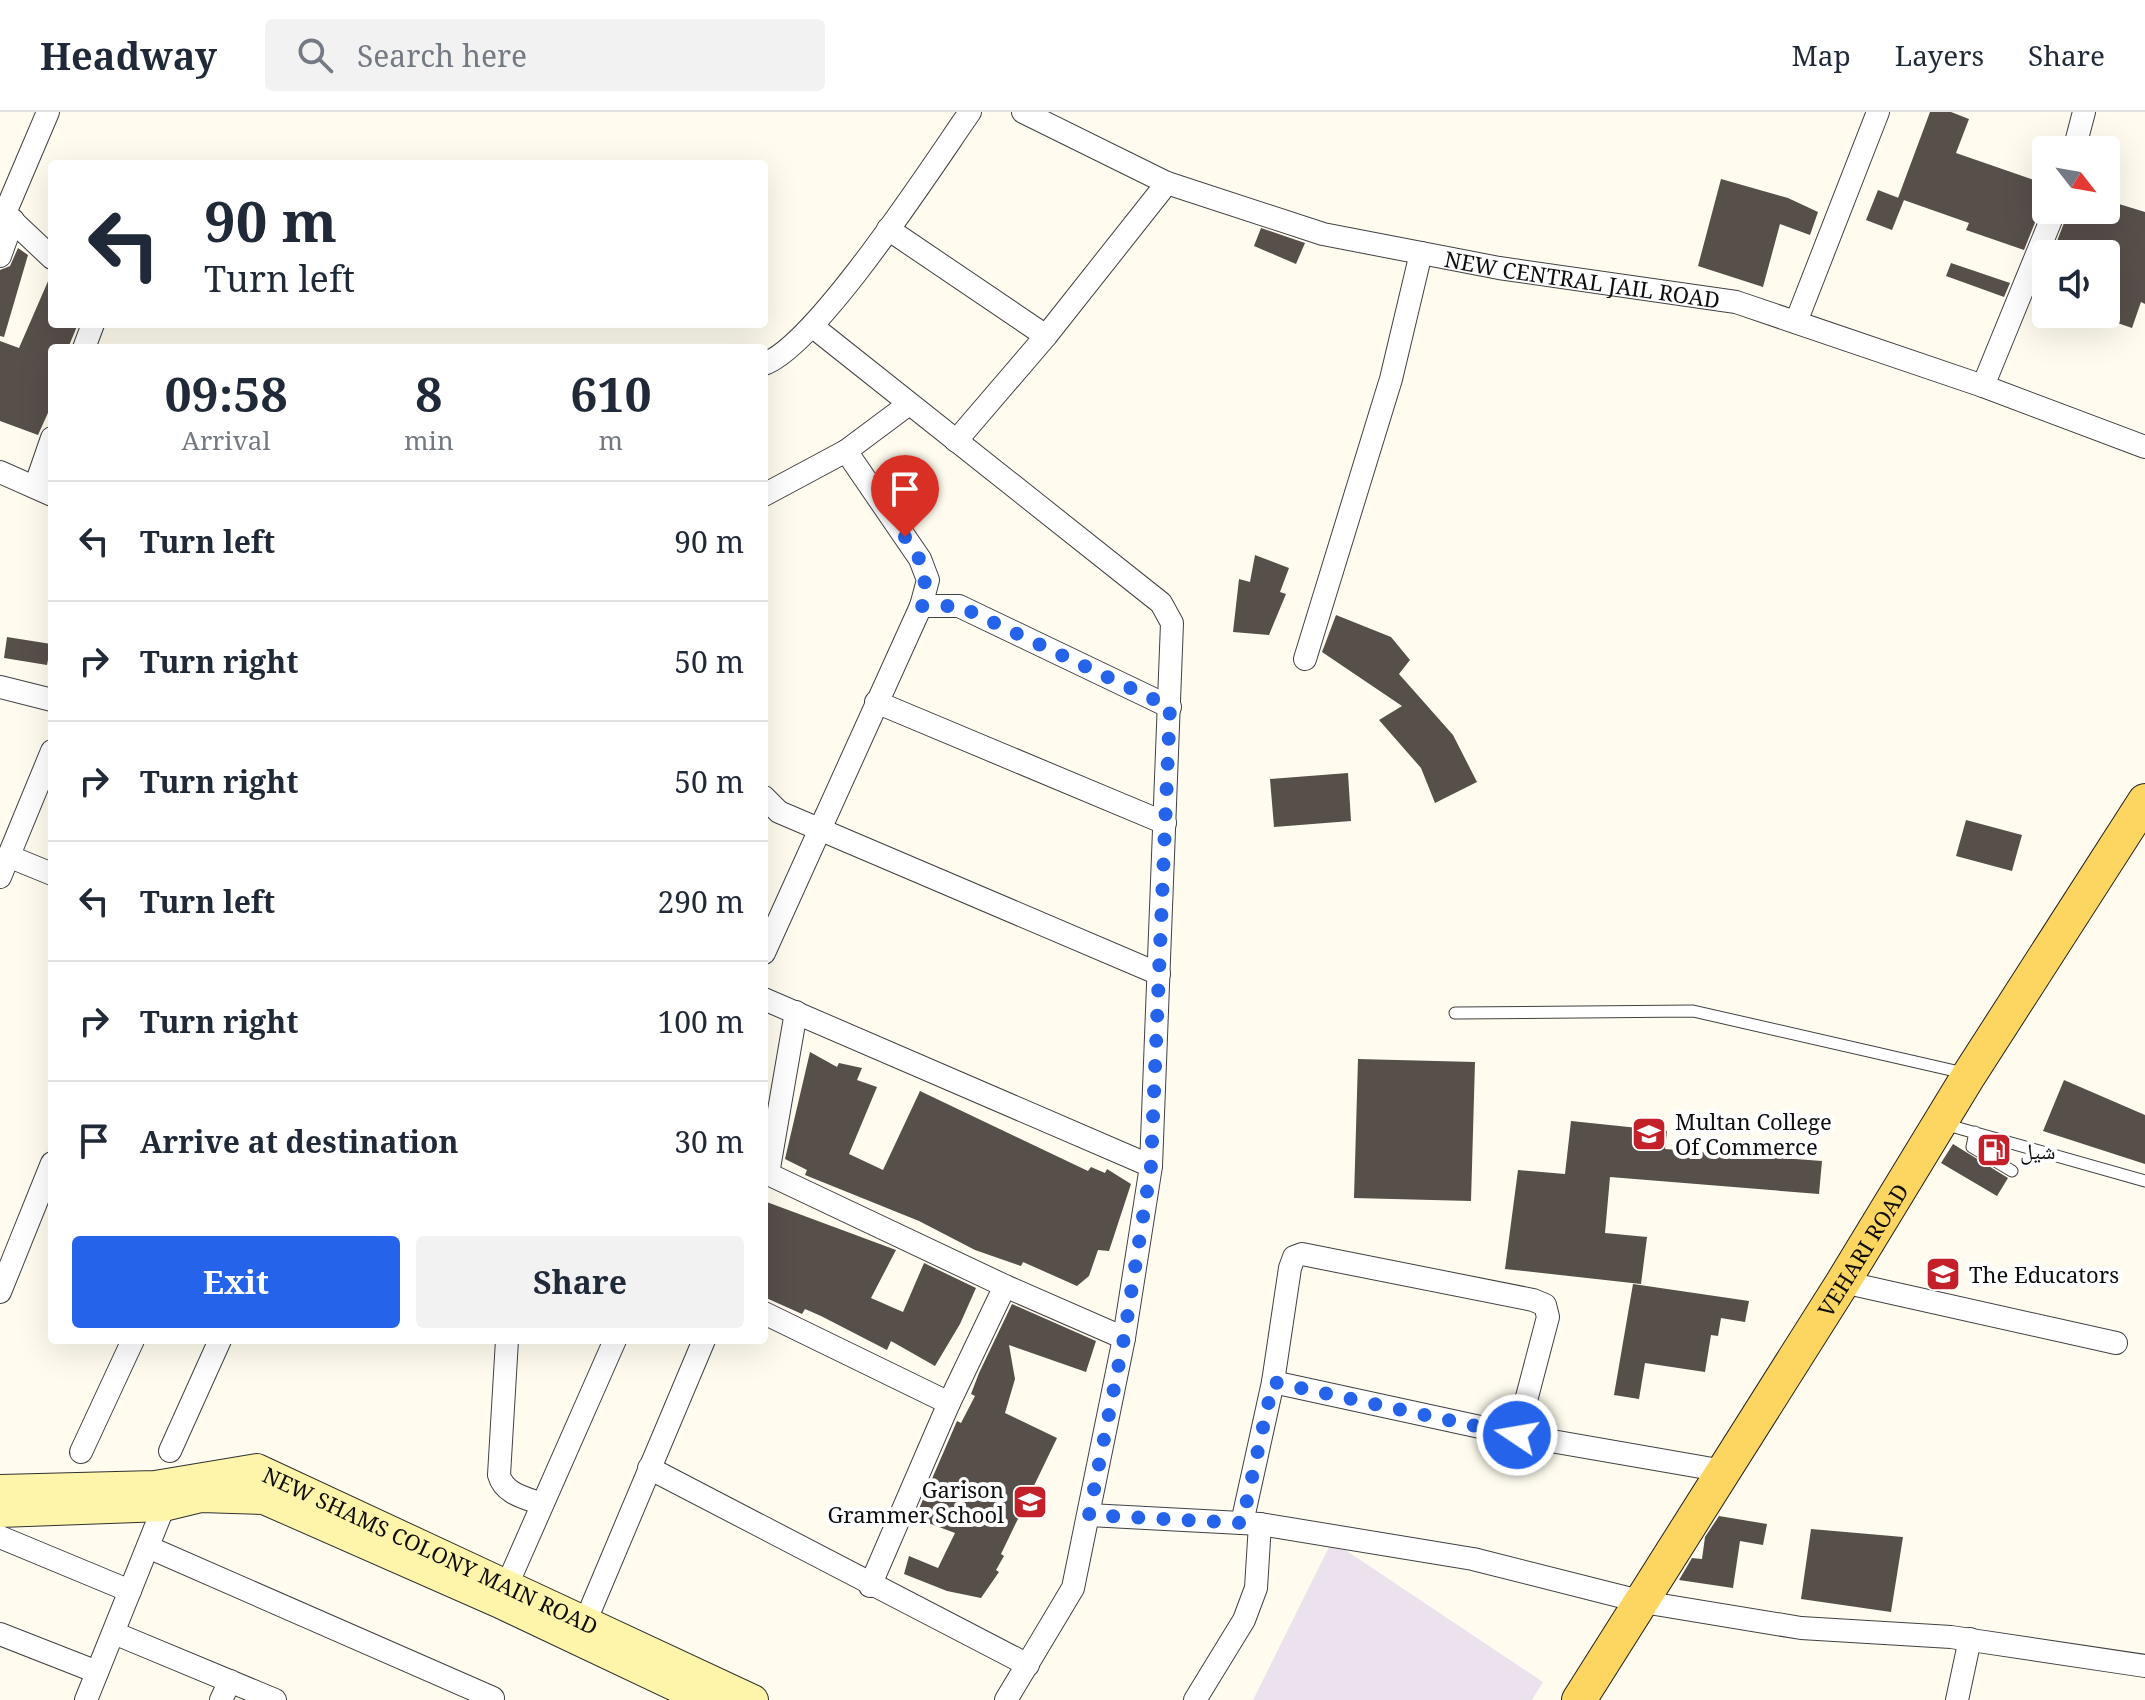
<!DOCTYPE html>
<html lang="en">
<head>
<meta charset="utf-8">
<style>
  :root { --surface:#fff; --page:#f2f2f3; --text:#1f2937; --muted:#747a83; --line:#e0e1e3; --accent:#2563eb }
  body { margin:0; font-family:"Noto Serif","Noto Naskh Arabic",serif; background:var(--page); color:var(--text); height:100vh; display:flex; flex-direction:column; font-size:30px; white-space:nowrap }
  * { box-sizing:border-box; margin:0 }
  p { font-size:26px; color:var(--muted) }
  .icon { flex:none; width:44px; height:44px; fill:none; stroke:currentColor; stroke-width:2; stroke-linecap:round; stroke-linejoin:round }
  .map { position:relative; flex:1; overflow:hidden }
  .drawer { position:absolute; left:48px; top:232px; width:720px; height:1000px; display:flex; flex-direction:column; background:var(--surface); border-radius:8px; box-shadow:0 8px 32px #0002 }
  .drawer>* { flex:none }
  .top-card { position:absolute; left:48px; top:48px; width:720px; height:168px; border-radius:8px; box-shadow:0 8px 32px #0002; background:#fff; color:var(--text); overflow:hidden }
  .needle { width:52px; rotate:121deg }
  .tools { position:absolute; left:2032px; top:24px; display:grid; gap:16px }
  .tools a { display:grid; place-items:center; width:88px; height:88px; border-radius:8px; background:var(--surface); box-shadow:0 8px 32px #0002; font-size:40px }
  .pin { position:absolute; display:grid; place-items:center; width:68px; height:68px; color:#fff; margin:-82px -34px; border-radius:50% 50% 50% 0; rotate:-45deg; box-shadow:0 0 8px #0007 }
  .pin .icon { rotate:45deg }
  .me { position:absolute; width:88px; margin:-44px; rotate:282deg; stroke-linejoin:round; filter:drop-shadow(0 0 6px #0008) }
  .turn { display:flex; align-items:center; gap:28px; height:168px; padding:0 24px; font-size:36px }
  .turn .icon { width:104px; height:104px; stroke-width:2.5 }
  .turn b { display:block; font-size:56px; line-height:68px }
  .eta { display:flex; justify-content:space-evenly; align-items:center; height:136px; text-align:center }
  .eta b { font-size:48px; font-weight:700; line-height:56px }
  .cta { display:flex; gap:16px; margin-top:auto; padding:16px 24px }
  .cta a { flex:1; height:92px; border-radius:8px; background:var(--accent); color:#fff; font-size:32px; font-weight:700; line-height:92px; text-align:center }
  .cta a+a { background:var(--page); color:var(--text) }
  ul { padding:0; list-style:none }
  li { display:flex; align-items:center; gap:24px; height:120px; padding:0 24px; border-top:2px solid var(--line) }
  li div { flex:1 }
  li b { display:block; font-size:30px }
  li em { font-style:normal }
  header { display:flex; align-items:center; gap:48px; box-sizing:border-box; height:112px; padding:0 40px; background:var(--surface); border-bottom:2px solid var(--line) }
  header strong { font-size:38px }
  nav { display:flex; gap:44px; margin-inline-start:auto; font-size:28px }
  .search { width:560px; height:72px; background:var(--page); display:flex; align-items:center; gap:20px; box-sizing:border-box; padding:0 28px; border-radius:8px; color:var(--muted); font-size:30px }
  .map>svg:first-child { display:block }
</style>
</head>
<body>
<header>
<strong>Headway</strong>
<div class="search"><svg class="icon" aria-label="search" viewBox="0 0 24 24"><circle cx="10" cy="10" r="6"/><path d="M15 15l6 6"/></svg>Search here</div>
<nav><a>Map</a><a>Layers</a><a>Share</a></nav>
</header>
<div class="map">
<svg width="2145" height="1588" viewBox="0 0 2145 1588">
  <rect width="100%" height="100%" fill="#fffcef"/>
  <!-- industrial -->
  <path fill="#ece2ed" d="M1332 1429 1543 1570 1532 1588H1253Z"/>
  <!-- building -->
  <path fill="#574f4a" d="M1930 0H1951L1969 7 1956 41 2043 71 2034 98H2040L2024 138 1966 118 1969 111 1898 86Z
    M1721 67 1788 86 1818 100 1810 123 1780 112 1763 175 1698 154Z
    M1878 78 1904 88 1892 118 1866 108Z
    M2106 88 2145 100V192L2141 190 2132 216 2106 207V142H2052L2069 98H2106Z
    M1261 116 1305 131 1296 152 1254 134Z
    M18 136 28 143 4 225 0 224V158L10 154Z
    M1951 151 2010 171 2004 185 1946 164Z
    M52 160V212H78L68 236H52V292L38 323 0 309V229L19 236Z
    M1255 443 1289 456 1280 480 1286 482 1269 523 1233 520 1239 467 1250 470Z
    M1336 503 1391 525 1410 548 1399 562 1453 623 1477 670 1435 691 1421 656 1379 608 1402 594 1322 540Z
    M7 525 51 532 47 553 4 546Z
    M1348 661 1351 709 1274 715 1270 667Z
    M1966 708 2022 723 2012 759 1956 744Z
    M810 940 837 955 839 951 862 956 857 968 877 975 849 1042 883 1058 920 979 1088 1059 1091 1055 1105 1061 1107 1057 1131 1072 1109 1139 1098 1138 1089 1164 1077 1174 1023 1150 1021 1154 975 1138 919 1109 805 1063 807 1058 785 1047Z
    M1358 947 1475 950 1471 1089 1354 1086Z
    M2064 968 2145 1003V1052L2043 1019Z
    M1571 1009 1667 1019 1665 1037 1822 1049 1819 1082 1610 1065 1605 1121 1647 1125 1641 1172 1505 1157 1518 1058 1565 1062Z
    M1953 1032 2008 1066 1997 1084 1941 1051Z
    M764 1089 896 1138 871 1186 903 1200 924 1151 976 1176 960 1212 935 1254 891 1229 887 1238 821 1204 805 1197 802 1202 764 1185Z
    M1633 1172 1749 1189 1745 1210 1721 1206 1718 1224 1711 1223 1705 1260 1645 1251 1639 1287 1614 1283Z
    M1012 1192 1096 1229 1086 1260 1009 1233 1015 1267 1005 1301 1057 1326 1001 1442 1004 1444 996 1458 999 1460 981 1486 947 1479 904 1462 909 1444 938 1456 955 1421 915 1406 957 1309 961 1311 975 1284 971 1282 979 1261Z
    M1719 1404 1767 1412 1763 1433 1740 1429 1733 1476 1679 1468 1692 1446 1702 1447 1705 1425Z
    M1811 1417 1903 1425 1891 1500 1801 1487Z"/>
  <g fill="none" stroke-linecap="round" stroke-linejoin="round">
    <!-- service casing -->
    <g stroke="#414141" stroke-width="13">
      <path id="service" d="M1455 901 1693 899 1964 961
        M1944 1012 2145 1069
        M1975 1020 1972 1035 2012 1059"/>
    </g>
    <!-- minor casing -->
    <g stroke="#414141" stroke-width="24">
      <g id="minor">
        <path id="s1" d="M1023 0 1167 71 1323 122 1499 156 1736 190 1983 274 2145 335"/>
        <path d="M2074 38 2084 0"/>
        <path d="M0 97 52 146"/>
        <path d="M5 101 48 0"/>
        <path d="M888 117 1046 224"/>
        <path d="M0 144 13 108"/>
        <path d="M1796 210 1878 0"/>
        <path d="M812 214 1161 491 1172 511 1151 1054 1124 1226 1073 1476 1006 1588"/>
        <path d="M84 236 93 212"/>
        <path d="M764 252C817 233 933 53 970 0"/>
        <path d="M1983 274 2055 98"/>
        <path d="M956 329 1046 224 1167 71"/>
        <path d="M0 360 52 383"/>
        <path d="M35 375 52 326"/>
        <path d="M764 383 846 339 909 292"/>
        <path d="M921 494H959L1170 595"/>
        <path d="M1305 547 1391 267 1421 141"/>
        <path d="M0 575 52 588"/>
        <path d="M876 590 1165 711"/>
        <path d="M764 685 779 700 1159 862"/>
        <path d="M8 744 52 762"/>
        <path d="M0 765 52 639"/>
        <path d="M764 841 921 494 928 468 920 447 846 339"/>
        <path d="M764 887 1151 1054"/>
        <path d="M764 1060 1005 1174 1124 1226"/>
        <path d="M768 1062 796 900"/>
        <path d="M1843 1170 2116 1231"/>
        <path d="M0 1180 52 1051"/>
        <path d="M764 1201 949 1291"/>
        <path d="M507 1228 499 1363C504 1382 526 1386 542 1392"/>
        <path d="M1273 1270 1517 1323 1724 1359"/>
        <path d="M170 1339 220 1228"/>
        <path d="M81 1340 133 1228"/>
        <path d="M649 1356 1028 1553"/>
        <path d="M1089 1403 1260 1412 1473 1447 1643 1490 1801 1516 1951 1525 2145 1554"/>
        <path d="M1242 1411 1273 1270 1290 1156 1294 1145 1302 1142 1533 1188 1545 1193 1548 1205 1517 1323"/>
        <path d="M0 1425 130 1479"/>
        <path d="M148 1435 493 1586"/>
        <path d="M507 1473 615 1228"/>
        <path d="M870 1474 949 1291 1005 1174"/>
        <path d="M586 1508 704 1228"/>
        <path d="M114 1521 275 1588"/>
        <path d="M0 1522 97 1560"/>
        <path d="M86 1588 164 1394"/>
        <path d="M221 1588 230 1569"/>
        <path d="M1195 1588 1244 1508 1256 1476 1260 1412"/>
        <path d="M1957 1588 1970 1527"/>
      </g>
    </g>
    <!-- secondary casing -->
    <g stroke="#303030" stroke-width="32">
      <g id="secondary">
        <path id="s2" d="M0 1378 155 1374 257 1357 753 1588"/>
        <path d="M0 1400 164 1394 201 1385 264 1387 498 1490 705 1588"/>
      </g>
    </g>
    <!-- primary casing -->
    <g stroke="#1f1f1f" stroke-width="36">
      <g id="primary">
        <path id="s3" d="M1579 1588 1843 1170 1969 963 2145 689"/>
      </g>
    </g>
    <!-- service -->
    <use href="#service" stroke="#fff" stroke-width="11"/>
    <!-- minor -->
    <use href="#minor" stroke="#fff" stroke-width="22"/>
    <!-- secondary -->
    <use href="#secondary" stroke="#fff5aa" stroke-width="30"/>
    <!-- primary -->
    <use href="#primary" stroke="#fdd661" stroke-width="34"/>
  </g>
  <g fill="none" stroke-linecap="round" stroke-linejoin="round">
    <!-- route -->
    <path stroke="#2563eb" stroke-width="14" stroke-dasharray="0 25.2" d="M905 425C924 452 929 461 921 494H959L1170 595 1151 1054 1124 1226 1089 1403 1242 1411 1273 1270 1517 1323"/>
  </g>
  <!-- icons -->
  <defs>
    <g id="university-square" transform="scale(1.8)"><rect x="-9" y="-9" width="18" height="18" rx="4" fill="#c42029" stroke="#fff"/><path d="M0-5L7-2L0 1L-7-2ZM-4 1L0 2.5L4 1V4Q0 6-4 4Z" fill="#fff"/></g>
    <g id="fuel-square" transform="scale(1.8)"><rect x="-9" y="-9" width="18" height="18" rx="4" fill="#c42029" stroke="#fff"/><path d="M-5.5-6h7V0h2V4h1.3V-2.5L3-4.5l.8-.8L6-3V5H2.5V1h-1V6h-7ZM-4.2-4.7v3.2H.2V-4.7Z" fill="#fff"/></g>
    <g id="school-square" transform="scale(1.8)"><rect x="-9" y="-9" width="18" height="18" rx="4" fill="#c42029" stroke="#fff"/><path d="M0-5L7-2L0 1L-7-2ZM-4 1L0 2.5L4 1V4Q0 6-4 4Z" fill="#fff"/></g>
  </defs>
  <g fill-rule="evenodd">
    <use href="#university-square" x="1649" y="1022"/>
    <use href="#fuel-square" x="1994" y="1038"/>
    <use href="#school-square" x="1943" y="1162"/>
    <use href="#school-square" x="1030" y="1390"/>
  </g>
  <g text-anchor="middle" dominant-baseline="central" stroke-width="8" stroke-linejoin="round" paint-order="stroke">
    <!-- street labels -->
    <g font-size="22" fill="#0e0e0e" stroke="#fff">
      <text stroke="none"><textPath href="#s1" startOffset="588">NEW CENTRAL JAIL ROAD</textPath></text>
      <text stroke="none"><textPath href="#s3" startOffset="532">VEHARI ROAD</textPath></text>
      <text stroke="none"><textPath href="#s2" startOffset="450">NEW SHAMS COLONY MAIN ROAD</textPath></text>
    </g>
    <!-- poi labels -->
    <g font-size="22" fill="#0e0e0e" stroke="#fff" text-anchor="start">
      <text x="1675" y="1009">Multan College<tspan x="1675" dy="25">Of Commerce</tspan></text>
      <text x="2020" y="1038">شیل</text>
      <text x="1969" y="1162">The Educators</text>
      <text x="1004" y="1377" text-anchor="end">Garison<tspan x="1004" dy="25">Grammer School</tspan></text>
    </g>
  </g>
</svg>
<div class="tools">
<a><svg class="needle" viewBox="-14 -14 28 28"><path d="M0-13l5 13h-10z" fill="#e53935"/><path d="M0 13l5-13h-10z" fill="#747a83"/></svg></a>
<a><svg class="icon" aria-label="sound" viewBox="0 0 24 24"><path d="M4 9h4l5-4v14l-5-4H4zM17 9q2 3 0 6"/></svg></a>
</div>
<div class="pin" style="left:905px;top:425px;background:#d93025"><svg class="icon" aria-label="arrive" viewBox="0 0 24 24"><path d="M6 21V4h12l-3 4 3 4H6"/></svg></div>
<svg class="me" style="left:1517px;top:1323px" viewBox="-20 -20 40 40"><circle r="17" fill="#2563eb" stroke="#fff" stroke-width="3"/><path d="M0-11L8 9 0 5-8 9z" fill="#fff"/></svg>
<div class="top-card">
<div class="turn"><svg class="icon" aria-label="left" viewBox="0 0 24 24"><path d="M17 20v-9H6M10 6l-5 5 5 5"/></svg><div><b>90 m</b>Turn left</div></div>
</div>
<section class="drawer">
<div class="eta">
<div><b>09:58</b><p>Arrival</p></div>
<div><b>8</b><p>min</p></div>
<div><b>610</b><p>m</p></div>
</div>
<ul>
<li><svg class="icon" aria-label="left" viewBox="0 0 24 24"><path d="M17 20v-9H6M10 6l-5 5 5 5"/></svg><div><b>Turn left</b></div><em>90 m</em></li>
<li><svg class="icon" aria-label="right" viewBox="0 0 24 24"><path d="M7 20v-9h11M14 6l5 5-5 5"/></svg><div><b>Turn right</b></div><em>50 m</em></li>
<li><svg class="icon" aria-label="right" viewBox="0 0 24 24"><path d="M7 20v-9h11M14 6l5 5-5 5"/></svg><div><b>Turn right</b></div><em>50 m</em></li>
<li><svg class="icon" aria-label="left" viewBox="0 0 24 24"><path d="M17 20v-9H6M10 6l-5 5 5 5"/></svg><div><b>Turn left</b></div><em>290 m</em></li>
<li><svg class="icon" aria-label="right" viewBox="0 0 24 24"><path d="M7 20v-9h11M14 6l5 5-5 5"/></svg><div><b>Turn right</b></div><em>100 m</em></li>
<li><svg class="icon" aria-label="arrive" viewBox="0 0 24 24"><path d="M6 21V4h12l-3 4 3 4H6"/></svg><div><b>Arrive at destination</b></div><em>30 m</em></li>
</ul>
<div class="cta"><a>Exit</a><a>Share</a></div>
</section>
</div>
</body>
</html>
